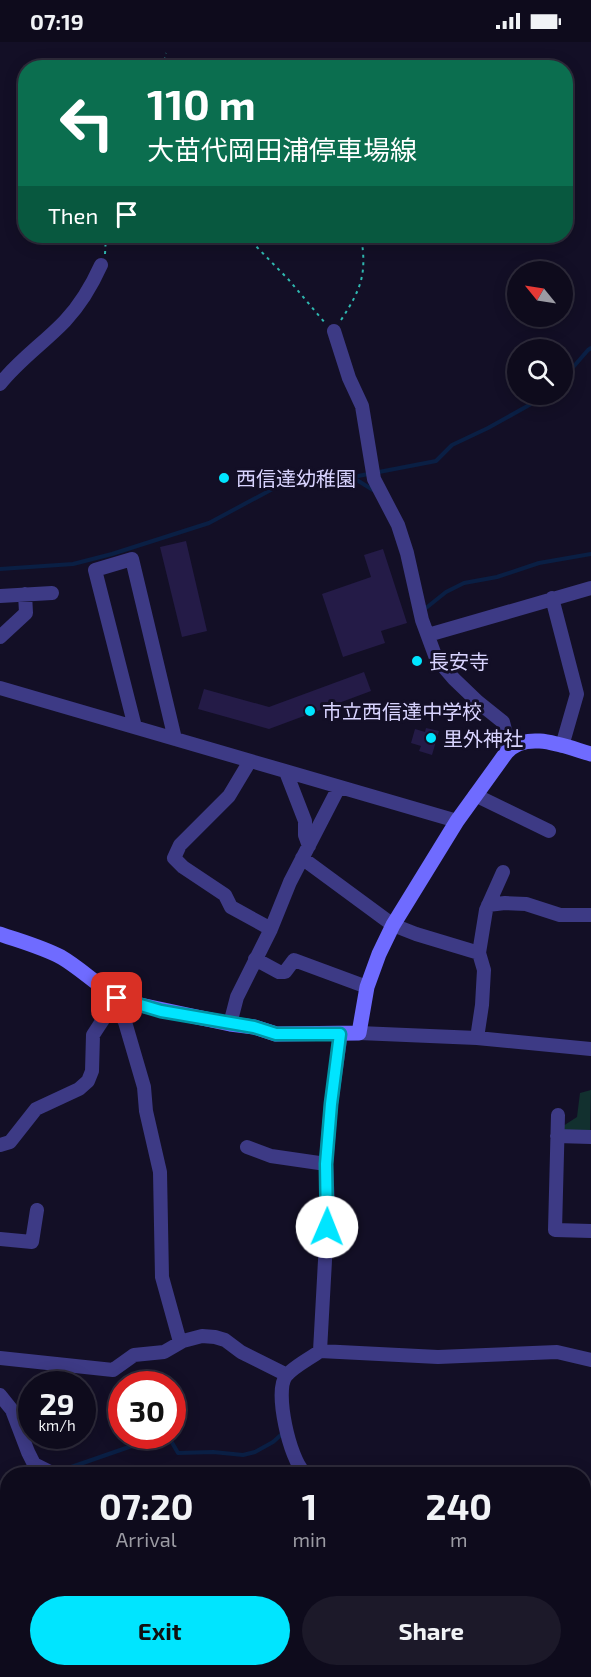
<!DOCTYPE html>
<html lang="en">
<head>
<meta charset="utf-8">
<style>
  :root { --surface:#0e0b1c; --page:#1c1929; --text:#f1f3f6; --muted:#9b9ba3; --line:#2e2b3b; --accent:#00e5ff }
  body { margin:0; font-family:"Exo 2","Noto Sans JP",sans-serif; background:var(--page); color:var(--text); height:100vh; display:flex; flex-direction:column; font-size:22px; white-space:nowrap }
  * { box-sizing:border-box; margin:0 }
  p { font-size:20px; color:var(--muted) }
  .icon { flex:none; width:33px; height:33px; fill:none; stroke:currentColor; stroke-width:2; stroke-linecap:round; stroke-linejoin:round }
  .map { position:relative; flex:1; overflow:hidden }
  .details { position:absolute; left:0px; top:1425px; width:591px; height:210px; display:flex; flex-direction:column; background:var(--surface); border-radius:24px 24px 0 0; box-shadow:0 3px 15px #0003,0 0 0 2px var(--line) }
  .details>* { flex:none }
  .hud { position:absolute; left:18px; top:18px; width:555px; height:183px; border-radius:24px; box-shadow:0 3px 15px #0003,0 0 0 2px var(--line); background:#0b6e4f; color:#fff; overflow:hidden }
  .needle { width:39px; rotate:300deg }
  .tools { position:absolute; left:507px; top:219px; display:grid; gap:12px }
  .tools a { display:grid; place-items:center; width:66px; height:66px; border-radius:50%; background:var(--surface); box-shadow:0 3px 15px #0003,0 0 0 2px var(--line); font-size:30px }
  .speed { position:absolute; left:18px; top:1329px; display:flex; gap:12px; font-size:30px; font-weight:700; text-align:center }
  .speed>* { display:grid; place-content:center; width:78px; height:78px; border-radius:50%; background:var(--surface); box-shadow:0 3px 15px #0003,0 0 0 2px var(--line); line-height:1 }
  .speed small { font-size:15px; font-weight:400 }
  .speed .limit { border:9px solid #d22; background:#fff; color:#111 }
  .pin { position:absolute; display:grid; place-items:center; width:51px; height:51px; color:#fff; margin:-26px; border-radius:12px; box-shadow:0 3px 9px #0006 }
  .me { position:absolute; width:66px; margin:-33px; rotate:1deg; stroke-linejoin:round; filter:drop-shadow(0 0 4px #0008) }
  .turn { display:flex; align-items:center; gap:21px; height:126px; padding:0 30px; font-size:27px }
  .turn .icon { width:78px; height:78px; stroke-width:2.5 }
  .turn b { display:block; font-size:42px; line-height:51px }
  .then { display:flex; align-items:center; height:57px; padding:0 30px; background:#0003; gap:12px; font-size:22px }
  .eta { display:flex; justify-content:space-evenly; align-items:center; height:102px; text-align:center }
  .eta b { font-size:36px; font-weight:700; line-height:42px }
  .button { display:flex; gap:12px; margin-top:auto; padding:12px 30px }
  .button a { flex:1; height:69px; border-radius:36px; background:var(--accent); color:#111; font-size:24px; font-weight:700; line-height:69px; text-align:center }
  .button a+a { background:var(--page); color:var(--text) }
  .status { display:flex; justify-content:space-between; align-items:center; height:42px; padding:0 30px; background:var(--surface); direction:ltr }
  .status svg { height:16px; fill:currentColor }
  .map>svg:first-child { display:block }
</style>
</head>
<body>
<div class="status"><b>07:19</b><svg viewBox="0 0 49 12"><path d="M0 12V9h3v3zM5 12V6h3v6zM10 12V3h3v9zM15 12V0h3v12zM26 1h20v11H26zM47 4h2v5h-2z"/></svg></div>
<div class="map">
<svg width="591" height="1635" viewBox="0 0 591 1635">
  <rect width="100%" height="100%" fill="#130f26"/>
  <!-- green -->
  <path fill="#12302f" d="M591 1048 590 1090H568L560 1086 577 1075 580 1051Z"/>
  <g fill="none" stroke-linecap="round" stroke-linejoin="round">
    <!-- stream -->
    <path stroke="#0a1f44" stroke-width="4" d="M562 338 588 308 591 306
      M352 435 373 448
      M0 527 73 522 112 512 209 481 280 443 358 434 436 419 452 403 488 386 531 362 543 352
      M423 566H426L446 550 464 541 497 535 539 521 591 512
      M57 1430 152 1397H170L178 1411 213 1410 243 1413 255 1410 273 1400 283 1391
      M0 1457 8 1451"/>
  </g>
  <!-- building -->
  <path fill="#241b47" d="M186 499 207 589 182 595 160 505Z
    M383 507 407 581 381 589 385 601 343 615 322 552 371 535 364 513Z
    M364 630 371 649 269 687 198 667 204 647 269 665Z
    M426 686 439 689 432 713 419 709 421 704 411 701 415 687 425 690Z"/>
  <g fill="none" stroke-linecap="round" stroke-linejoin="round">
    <!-- path -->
    <path stroke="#2fb8b0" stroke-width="2" stroke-dasharray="3 4.5" stroke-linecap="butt" d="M163 26 166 11
      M433 26 463 18 488 23 529 17 555 23
      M246 194 288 237 326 282
      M105 212 106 194
      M341 278C362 246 367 231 361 194
      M584 1534 591 1532"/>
    <!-- street -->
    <path stroke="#3d3a85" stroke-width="14" d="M334 289 349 336 362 364 374 437 398 483 407 511 422 578 436 616 454 637 478 660 503 680 507 696 506 711
      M0 342C19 318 44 301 65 279 80 263 92 243 101 223
      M0 554 52 551
      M552 556 577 652 562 704
      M428 593 591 546
      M0 595 26 571 25 552
      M0 646 457 779
      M135 685 95 528 132 517 175 697
      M250 719 229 754 180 803 174 816 183 825 225 853 231 865 271 887
      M286 730 305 779V793L309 804
      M475 753 549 789
      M302 816 393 883 416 892 479 911
      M488 863 505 861 526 862 560 873H591
      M255 917 279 930H285L294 918 367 945
      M115 960 125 980 144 1045 146 1069 160 1130 162 1235 180 1300
      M230 982 237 955 271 887 290 840 339 745
      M341 991 331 1062 326 1122 328 1164 320 1309 438 1315 557 1310 591 1318
      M359 991 477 996 591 1007
      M477 996 482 963 484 928 479 911 486 868 503 830
      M558 1073 555 1188 591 1189
      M557 1094 591 1095
      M0 1103 10 1100 36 1067 79 1047 88 1039 92 1029 93 993 117 956
      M247 1105 271 1114 326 1122
      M0 1197 32 1200 37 1168
      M0 1316 113 1328 134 1313 164 1310 183 1299 202 1294 215 1295 225 1298 241 1310 287 1333
      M0 1353 12 1368 28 1410 34 1422 54 1432
      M304 1430C290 1418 274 1349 286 1334 293 1325 311 1316 320 1309
      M324 1628 340 1635
      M402 1628 409 1635
      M386 1635 394 1628"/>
    <!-- secondary -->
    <path stroke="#6f6bff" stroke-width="15" d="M0 892C20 899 42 905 61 915 85 929 104 951 131 961L230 982 254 985 276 992 359 991 367 945 379 912 393 883 457 779 506 711C526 687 566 705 591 712
      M584 1508 591 1507
      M0 1567 8 1566"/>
  </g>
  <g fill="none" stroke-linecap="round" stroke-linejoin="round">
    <!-- route casing -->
    <g stroke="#0095a6" stroke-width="15">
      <path id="route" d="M117 956 161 969 254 985 276 992H340L331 1062 326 1122 327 1185"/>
    </g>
    <!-- route -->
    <use href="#route" stroke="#00e5ff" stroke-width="10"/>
  </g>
  <!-- markers -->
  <g fill="#00e5ff" stroke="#130f26" stroke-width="2">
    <circle cx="224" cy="436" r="6"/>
    <circle cx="417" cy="619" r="6"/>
    <circle cx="310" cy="669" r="6"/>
    <circle cx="431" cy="696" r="6"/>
  </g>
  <g text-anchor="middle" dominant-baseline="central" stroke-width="6" stroke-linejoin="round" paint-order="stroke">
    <!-- poi labels -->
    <g font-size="20" fill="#d9d4ff" stroke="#130f26" text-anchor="start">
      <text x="236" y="436">西信達幼稚園</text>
      <text x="429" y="619">長安寺</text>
      <text x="322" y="669">市立西信達中学校</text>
      <text x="443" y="696">里外神社</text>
    </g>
  </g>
</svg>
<div class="tools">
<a><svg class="needle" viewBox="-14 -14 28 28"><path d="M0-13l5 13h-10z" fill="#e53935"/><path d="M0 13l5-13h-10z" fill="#9b9ba3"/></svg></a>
<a><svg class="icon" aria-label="search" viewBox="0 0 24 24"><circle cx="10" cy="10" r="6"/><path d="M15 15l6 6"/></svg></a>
</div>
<div class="speed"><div>29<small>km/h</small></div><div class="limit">30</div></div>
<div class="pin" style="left:117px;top:956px;background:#d93025"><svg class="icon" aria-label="arrive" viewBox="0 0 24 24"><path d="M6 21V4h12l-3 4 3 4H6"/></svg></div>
<svg class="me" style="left:327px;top:1185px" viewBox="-20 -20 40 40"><circle r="19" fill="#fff"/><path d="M0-13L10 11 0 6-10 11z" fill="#00e5ff"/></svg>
<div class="hud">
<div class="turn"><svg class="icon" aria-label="left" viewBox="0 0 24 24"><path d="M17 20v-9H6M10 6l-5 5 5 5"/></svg><div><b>110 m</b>大苗代岡田浦停車場線</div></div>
<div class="then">Then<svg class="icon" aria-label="arrive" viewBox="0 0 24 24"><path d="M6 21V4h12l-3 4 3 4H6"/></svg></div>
</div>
<section class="details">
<div class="eta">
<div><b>07:20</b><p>Arrival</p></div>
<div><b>1</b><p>min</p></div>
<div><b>240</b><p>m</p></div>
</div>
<div class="button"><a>Exit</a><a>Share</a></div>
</section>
</div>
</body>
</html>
